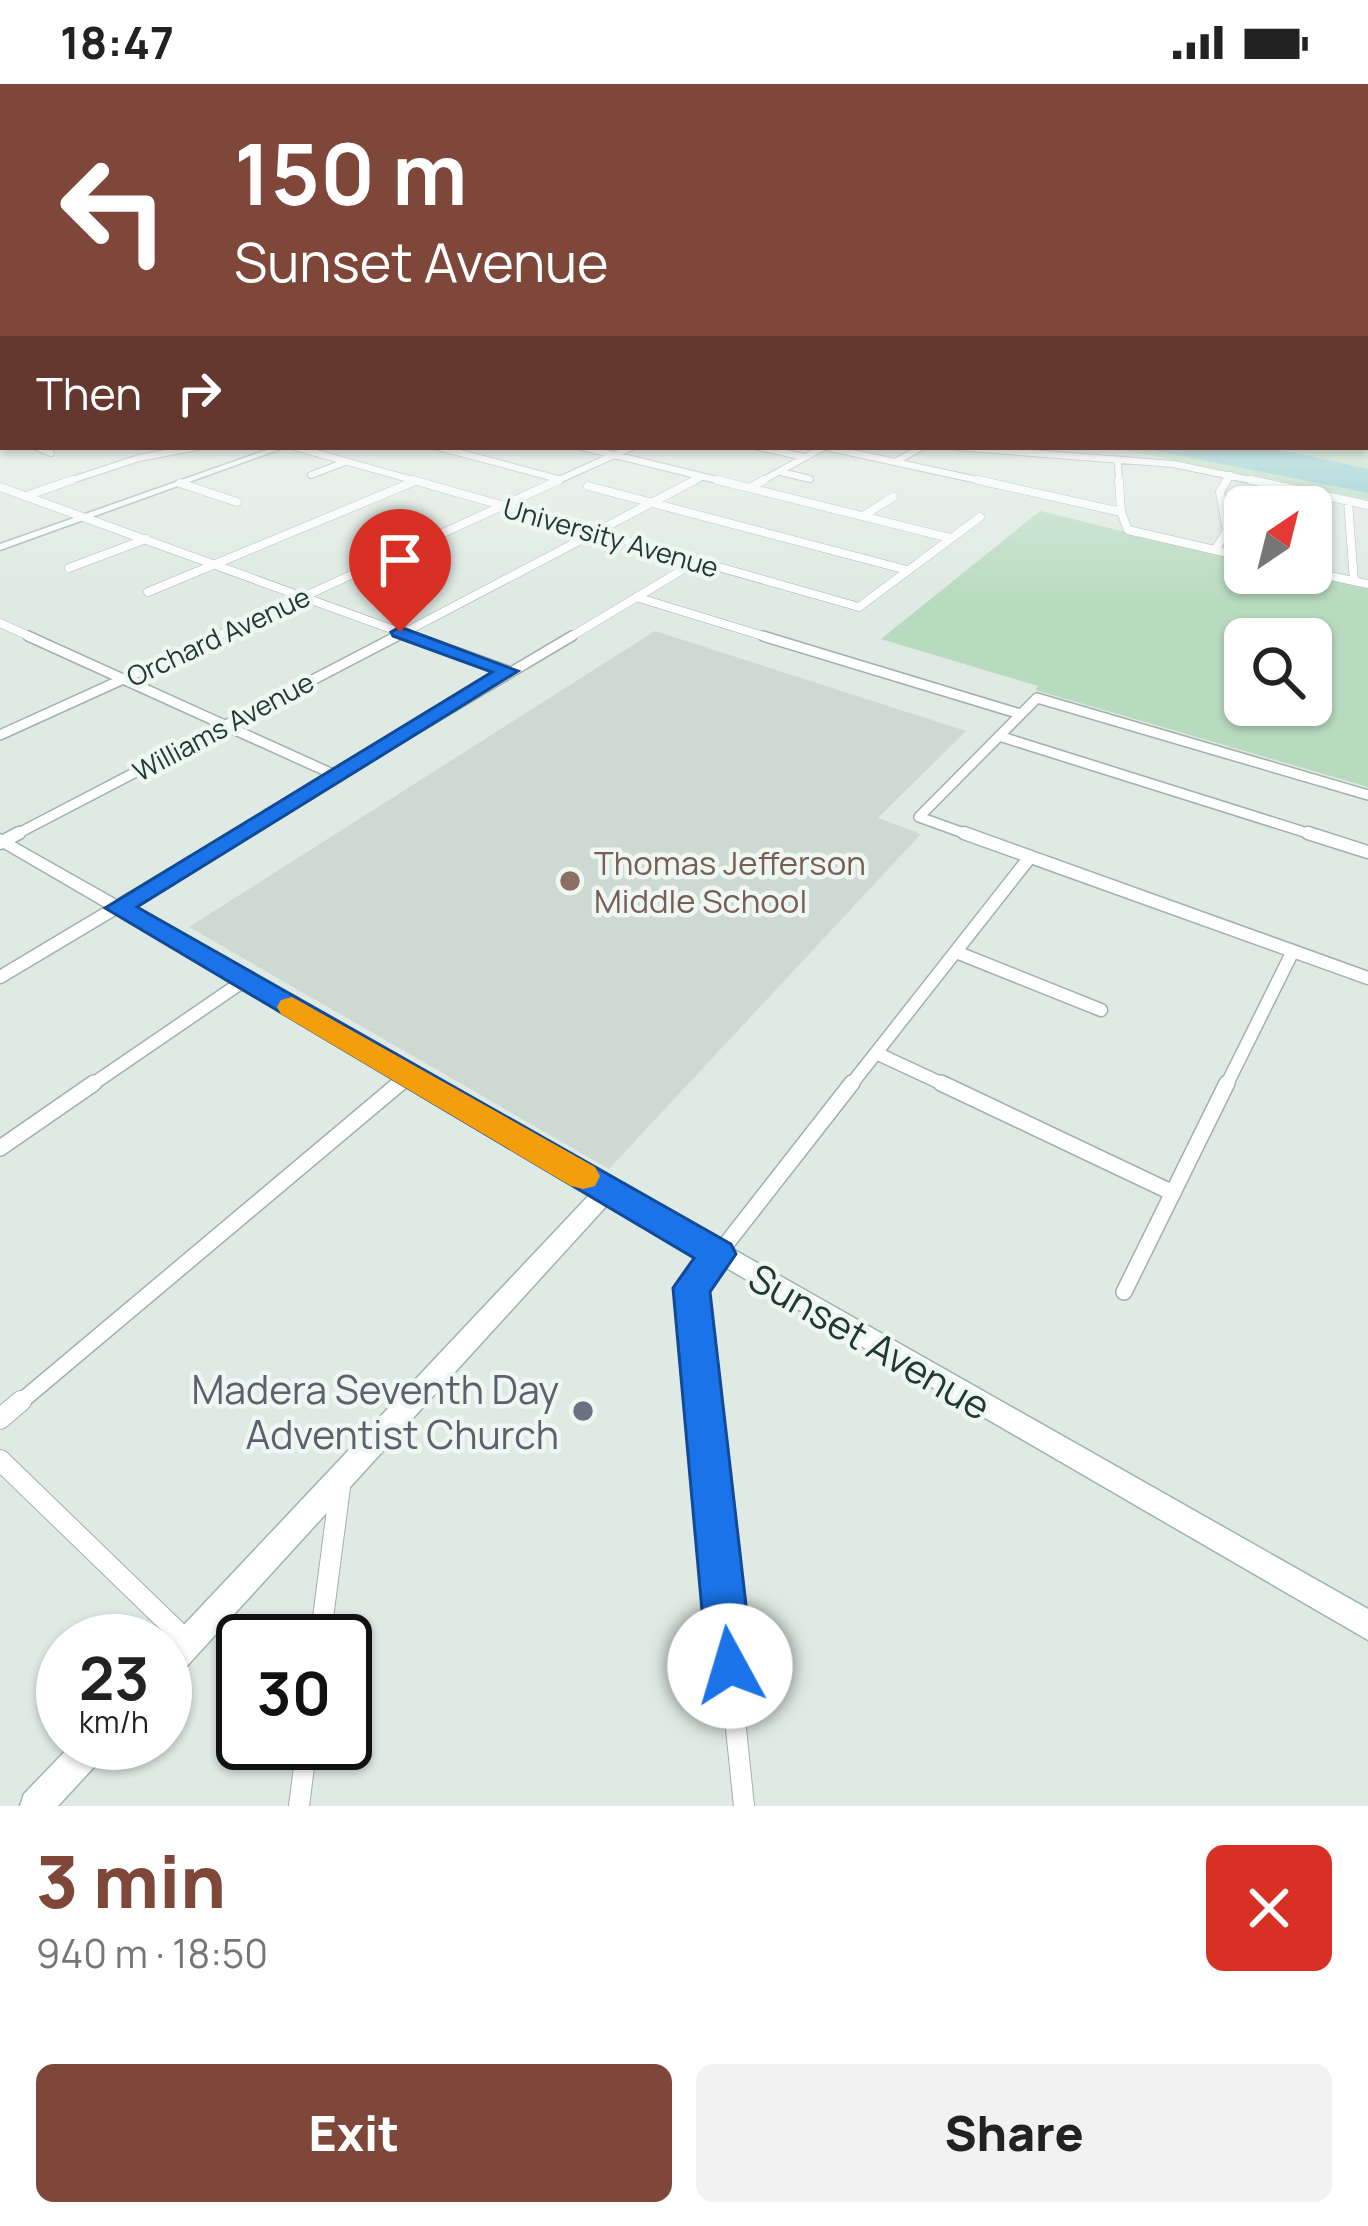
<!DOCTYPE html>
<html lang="en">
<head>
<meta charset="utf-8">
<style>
  :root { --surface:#fff; --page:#f2f2f2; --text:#222; --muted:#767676; --accent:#7e473a }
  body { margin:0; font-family:Manrope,sans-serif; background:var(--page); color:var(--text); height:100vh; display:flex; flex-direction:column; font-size:45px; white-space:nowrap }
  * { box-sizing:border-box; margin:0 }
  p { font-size:39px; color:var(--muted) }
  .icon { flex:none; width:66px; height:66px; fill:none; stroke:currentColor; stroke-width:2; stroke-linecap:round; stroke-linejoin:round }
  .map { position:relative; height:1722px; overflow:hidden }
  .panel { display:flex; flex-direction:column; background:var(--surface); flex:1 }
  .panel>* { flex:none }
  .hud { position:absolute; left:0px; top:0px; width:1368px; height:366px; box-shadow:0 3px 9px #0004; background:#7e473a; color:#fff; overflow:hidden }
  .needle { width:78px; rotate:35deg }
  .controls { position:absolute; left:1224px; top:402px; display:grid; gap:24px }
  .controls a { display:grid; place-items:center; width:108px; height:108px; border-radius:18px; background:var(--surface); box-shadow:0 3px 9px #0004; font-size:60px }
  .speed { position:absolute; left:36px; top:1530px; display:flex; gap:24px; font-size:60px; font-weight:700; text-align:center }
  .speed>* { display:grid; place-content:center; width:156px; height:156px; border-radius:50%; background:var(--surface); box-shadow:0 3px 9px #0004; line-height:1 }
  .speed small { font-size:30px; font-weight:400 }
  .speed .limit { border:6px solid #111; border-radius:18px; background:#fff; color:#111 }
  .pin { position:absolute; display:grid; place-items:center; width:102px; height:102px; color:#fff; margin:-123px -51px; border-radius:50% 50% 50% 0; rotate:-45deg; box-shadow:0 0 12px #0007 }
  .pin .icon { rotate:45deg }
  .me { position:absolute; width:132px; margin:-66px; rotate:354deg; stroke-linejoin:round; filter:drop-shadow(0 0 9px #0008) }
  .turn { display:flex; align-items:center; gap:42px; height:252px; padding:0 36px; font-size:54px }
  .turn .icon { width:156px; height:156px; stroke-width:2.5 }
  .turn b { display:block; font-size:84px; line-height:102px }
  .then { display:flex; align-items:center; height:114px; padding:0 36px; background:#0003; gap:24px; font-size:45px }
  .round { display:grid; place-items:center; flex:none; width:126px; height:126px; border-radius:18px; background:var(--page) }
  .overview { display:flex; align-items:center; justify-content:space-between; height:204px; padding:0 36px }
  h1 { font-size:72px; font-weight:800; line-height:90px; color:var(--accent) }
  .button { display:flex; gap:24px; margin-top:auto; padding:24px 36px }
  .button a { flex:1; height:138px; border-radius:18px; background:var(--accent); color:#fff; font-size:48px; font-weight:800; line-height:138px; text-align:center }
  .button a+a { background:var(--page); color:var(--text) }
  .status { display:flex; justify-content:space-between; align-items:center; height:84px; padding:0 60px; background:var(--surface); direction:ltr }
  .status svg { height:33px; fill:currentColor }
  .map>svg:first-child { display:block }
</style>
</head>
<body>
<div class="status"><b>18:47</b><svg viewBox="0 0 49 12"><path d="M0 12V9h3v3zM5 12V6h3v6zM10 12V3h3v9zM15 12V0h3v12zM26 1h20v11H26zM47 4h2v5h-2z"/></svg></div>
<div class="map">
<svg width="1368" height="1722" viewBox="0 0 1368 1722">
  <rect width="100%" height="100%" fill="#dfeae4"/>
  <!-- built -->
  <path fill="#cddad3" d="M655 547 966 647 878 734 921 750 609 1085 189 843Z"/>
  <!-- green -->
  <path fill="#b8dbbf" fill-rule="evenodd" d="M1110 363H1364L1368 364V416Z
    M1040 427 1245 477V489H1299L1368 505V703L1035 606 1038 602 881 555ZM1245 555H1311V621H1245Z"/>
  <!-- water -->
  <path fill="#87c8ce" d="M1136 363H1269L1368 385V409Z"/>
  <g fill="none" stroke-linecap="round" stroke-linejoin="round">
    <!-- minor-far5 casing -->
    <g stroke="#a2b1ab" stroke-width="8">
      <path id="minor-far5" d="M36 363 51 369
        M295 363 423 399
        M438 363 558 395
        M582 363 729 399
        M759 363 804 373
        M826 363 991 399
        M956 363 1173 380 1265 399
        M895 378 922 363
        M1118 378 1119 399
        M781 388 810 395
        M311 391 345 378
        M63 399 139 374 197 363
        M552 399 632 363
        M690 399 702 393
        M758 399 824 363
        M1226 399 1231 391"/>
    </g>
    <!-- minor-far4 casing -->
    <g stroke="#a2b1ab" stroke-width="9">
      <path id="minor-far4" d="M413 396 859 523 980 433
        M717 396 950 454
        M978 396 1121 428
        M1119 396 1121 428 1128 446 1245 473
        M1251 396 1368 421
        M180 399 237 418
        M588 402 907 486
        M0 403 419 555
        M750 404 764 396
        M26 412 72 396
        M1348 417 1354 497
        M863 432 893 413
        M1215 466 1227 447 1220 408 1227 396
        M69 484 146 455
        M1311 488 1368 500
        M148 508 413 398
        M636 513 773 555
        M0 539 35 555
        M211 555 559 396
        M392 555 695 396
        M567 555 697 477"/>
    </g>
    <!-- minor-far3 casing -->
    <g stroke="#a2b1ab" stroke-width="12">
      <path id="minor-far3" d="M28 552 337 692
        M411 552 508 587
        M763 552 1020 630
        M0 651 218 552
        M999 652 1317 752
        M13 752 397 552
        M236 752 572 552
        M972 752 919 733 1037 614 1368 711"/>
    </g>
    <!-- minor-far2 casing -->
    <g stroke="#a2b1ab" stroke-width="15">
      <path id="minor-far2" d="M964 749 1368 894
        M1308 749 1368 768
        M0 759 19 749
        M956 868 1101 926
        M0 893 241 749
        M876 969 947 1002
        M90 1002 245 896
        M396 1002 410 991
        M850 1002 1030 773
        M1226 1002 1293 867"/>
    </g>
    <!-- minor-far1 casing -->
    <g stroke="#a2b1ab" stroke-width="18">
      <path id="minor-far1" d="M941 999 1173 1109
        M0 1064 94 999
        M1124 1208 1227 999
        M18 1320 400 999
        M703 1320 691 1205 852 999"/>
    </g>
    <!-- minor casing -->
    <g stroke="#a2b1ab" stroke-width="22">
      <path id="minor" d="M702 1317 744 1722
        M0 1335 21 1317
        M0 1376 187 1557
        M320 1557 340 1403
        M299 1722 307 1659"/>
    </g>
    <!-- tertiary casing -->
    <g stroke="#a2b1ab" stroke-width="3">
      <path id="tertiary" d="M275 363H286L0 466V460Z"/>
    </g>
    <!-- secondary casing -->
    <g stroke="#9eb5ab" stroke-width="3">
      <path id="secondary" d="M0 750 1368 1525V1556L611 1117 176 1594 165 1598V1561L593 1107 0 762Z
        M73 1659H111L106 1670 58 1722H20L24 1710Z"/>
    </g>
    <!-- motorway casing -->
    <g stroke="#bcc4c1" stroke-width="3">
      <path id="motorway" d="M1365 278 1368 279V286L1365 285Z"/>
    </g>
    <!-- minor-far5 -->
    <use href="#minor-far5" stroke="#fff" stroke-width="6"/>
    <!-- minor-far4 -->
    <use href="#minor-far4" stroke="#fff" stroke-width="8"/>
    <!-- minor-far3 -->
    <use href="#minor-far3" stroke="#fff" stroke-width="9"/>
    <!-- minor-far2 -->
    <use href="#minor-far2" stroke="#fff" stroke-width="12"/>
    <!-- minor-far1 -->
    <use href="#minor-far1" stroke="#fff" stroke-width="15"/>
    <!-- minor -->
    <use href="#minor" stroke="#fff" stroke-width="20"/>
    <!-- tertiary -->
    <use href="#tertiary" fill="#fff" fill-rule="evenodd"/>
    <!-- secondary -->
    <use href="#secondary" fill="#fff" fill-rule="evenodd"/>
    <!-- motorway -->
    <use href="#motorway" fill="#2d6556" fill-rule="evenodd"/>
  </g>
  <!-- sky -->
  <linearGradient id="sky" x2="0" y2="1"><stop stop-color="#81bcde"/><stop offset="0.53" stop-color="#f1f6f3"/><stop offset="1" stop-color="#f1f6f3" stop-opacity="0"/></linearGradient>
  <rect width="1368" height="517" fill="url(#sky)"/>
  <!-- route -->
  <path fill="#1a73e8" stroke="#114b97" stroke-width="3" d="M400 543 518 587 137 823 731 1160 736 1170 710 1208 753 1582 746 1598 730 1605 714 1598 707 1582 673 1204 694 1174 105 824 492 588 393 552 391 548Z"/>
  <!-- slow -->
  <path fill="#f59e0b" d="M292 913 595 1083 600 1092 595 1102 583 1105 571 1102 281 930 277 923 281 916Z"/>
  <!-- markers -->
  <circle fill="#8d6e63" stroke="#eff7f2" stroke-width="4.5" cx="570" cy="797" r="12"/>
  <circle fill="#6b7280" stroke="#eff7f2" stroke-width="4.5" cx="583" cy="1327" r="12"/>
  <g text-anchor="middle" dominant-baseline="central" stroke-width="9" stroke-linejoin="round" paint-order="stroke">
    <!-- far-street labels -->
    <g font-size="27" fill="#203931" stroke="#eff7f2">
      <text transform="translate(611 453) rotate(16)">University Avenue</text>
      <text transform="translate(218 552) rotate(-25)">Orchard Avenue</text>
      <text transform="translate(223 642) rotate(-28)">Williams Avenue</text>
    </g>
    <!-- education labels -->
    <g font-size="33" fill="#785e54" stroke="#eff7f2" text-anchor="start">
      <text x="594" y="778">Thomas Jefferson<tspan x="594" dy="38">Middle School</tspan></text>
    </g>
    <!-- near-street labels -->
    <g font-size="39" fill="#203931" stroke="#eff7f2">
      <text transform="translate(870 1257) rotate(30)">Sunset Avenue</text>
    </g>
    <!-- near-worship labels -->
    <g font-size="39" fill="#5b616d" stroke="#eff7f2" text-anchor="end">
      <text x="559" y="1305">Madera Seventh Day<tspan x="559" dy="45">Adventist Church</tspan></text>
    </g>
  </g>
</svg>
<div class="controls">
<a><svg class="needle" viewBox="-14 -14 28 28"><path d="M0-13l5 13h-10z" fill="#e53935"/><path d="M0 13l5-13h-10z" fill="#767676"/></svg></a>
<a><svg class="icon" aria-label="search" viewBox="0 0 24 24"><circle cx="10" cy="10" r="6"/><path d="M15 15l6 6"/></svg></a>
</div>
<div class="speed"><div>23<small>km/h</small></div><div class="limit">30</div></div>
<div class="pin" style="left:400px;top:548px;background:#d93025"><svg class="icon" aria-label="arrive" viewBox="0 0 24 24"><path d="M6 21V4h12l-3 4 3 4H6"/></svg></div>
<svg class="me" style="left:730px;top:1582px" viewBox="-20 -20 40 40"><circle r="19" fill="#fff"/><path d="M0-13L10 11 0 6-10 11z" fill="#1a73e8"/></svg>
<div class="hud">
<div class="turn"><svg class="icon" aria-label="left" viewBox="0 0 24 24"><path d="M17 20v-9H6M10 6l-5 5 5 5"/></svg><div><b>150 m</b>Sunset Avenue</div></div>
<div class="then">Then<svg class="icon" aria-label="right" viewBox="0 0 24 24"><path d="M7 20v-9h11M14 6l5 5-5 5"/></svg></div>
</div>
</div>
<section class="panel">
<div class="overview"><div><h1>3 min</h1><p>940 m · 18:50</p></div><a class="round" style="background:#d93025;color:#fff"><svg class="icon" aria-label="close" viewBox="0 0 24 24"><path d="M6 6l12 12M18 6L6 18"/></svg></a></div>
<div class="button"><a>Exit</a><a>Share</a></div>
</section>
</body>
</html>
